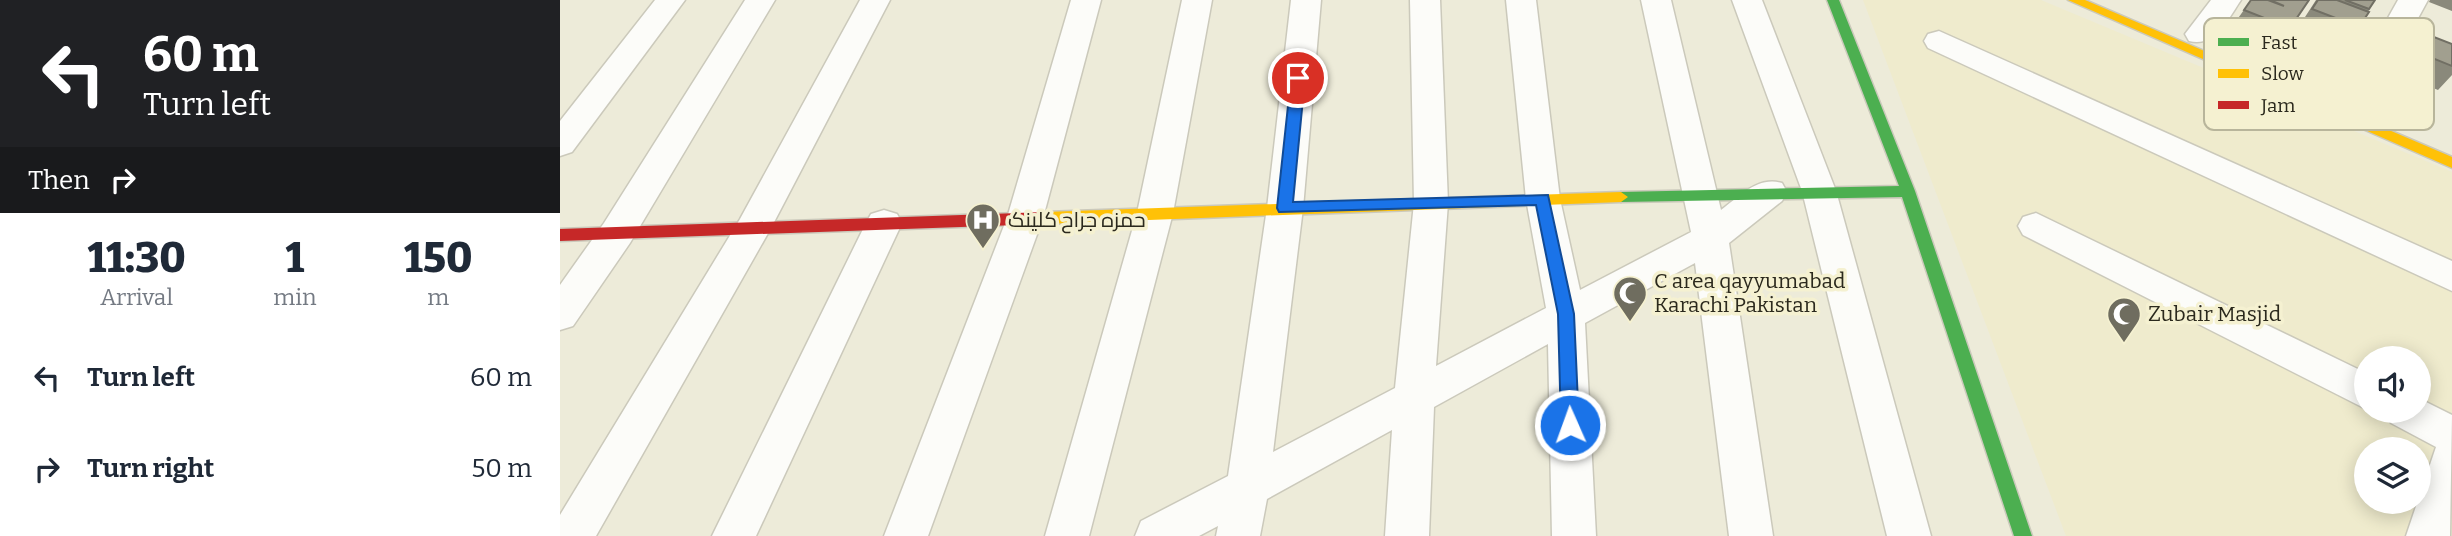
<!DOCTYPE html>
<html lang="en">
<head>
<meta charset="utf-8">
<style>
  :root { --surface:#fff; --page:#f2f2f3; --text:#1f2937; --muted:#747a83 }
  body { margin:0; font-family:Bitter,Cairo,serif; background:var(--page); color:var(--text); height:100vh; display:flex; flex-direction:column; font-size:26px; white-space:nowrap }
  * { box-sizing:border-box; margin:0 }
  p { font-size:23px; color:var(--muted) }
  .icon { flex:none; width:38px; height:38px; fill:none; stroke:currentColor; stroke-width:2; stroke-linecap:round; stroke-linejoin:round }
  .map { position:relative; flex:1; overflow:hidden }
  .side { display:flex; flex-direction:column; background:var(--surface); width:560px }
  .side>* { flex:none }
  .guide { background:#202124; color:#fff; overflow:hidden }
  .tools { position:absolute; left:1794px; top:346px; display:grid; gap:14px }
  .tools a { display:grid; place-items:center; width:77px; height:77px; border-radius:50%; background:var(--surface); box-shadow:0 4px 18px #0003; font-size:35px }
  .pin { position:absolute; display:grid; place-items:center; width:60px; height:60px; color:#fff; margin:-30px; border:4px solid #fff; border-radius:50%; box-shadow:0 2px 7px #0007 }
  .me { position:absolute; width:77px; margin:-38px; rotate:358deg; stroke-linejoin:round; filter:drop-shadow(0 0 5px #0008) }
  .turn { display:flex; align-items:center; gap:24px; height:147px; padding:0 28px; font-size:32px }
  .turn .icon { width:91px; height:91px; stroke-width:2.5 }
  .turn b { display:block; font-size:49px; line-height:60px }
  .then { display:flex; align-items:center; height:66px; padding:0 28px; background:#0003; gap:14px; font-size:26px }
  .eta { display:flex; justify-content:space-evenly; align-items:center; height:119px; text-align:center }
  .eta b { font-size:42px; font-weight:800; line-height:49px }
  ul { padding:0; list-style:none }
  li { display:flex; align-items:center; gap:21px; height:91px; padding:0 28px }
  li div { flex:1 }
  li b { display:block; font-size:26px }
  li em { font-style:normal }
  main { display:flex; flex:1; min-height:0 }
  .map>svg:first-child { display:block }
</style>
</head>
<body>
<main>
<section class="side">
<div class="guide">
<div class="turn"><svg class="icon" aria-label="left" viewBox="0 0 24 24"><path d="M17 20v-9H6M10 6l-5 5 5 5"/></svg><div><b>60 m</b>Turn left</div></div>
<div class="then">Then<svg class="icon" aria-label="right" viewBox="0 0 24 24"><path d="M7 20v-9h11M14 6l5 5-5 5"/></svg></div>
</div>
<div class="eta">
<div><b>11:30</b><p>Arrival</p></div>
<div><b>1</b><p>min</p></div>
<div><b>150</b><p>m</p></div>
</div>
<ul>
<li><svg class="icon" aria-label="left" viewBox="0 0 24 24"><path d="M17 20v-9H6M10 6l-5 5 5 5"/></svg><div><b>Turn left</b></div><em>60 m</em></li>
<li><svg class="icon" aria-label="right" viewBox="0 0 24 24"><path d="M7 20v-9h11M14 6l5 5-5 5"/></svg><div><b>Turn right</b></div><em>50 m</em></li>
</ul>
</section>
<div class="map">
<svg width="1892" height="536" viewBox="0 0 1892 536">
  <rect width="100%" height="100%" fill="#edebd9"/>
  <!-- built -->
  <path fill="#efebcd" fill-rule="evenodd" d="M1303 0H1481L1892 172V536H1506ZM1806 359H1858V411H1806ZM1806 450H1858V502H1806Z"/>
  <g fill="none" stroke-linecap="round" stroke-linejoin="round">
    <!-- street casing -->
    <g stroke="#cbc9bb" stroke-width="3">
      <path id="street" d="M95 0H125L12 152 0 156V121Z
        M185 0H215L70 243 13 326 0 330V285L44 223Z
        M300 0H330L211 228 36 536H0V515L180 219Z
        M511 0H541L483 218 368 536H324L447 218Z
        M622 0H652L613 213 529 536H485L577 213Z
        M731 0H761L743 208 713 452 835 388 854 203 850 0H880L888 203 876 366 986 308 966 199 946 0H976L1000 199 1020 290 1131 232 1081 0H1111L1161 210C1180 196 1198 176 1222 183L1227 192 1222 201 1169 243 1213 536H1169L1135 263 1025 323 1036 536H992L988 344 874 407 869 536H825L832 430 707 499 700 536H656L658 526 639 536H575L581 521 668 476 707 208Z
        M1172 0H1202L1276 191 1371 536H1327L1242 191Z
        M1651 0H1681C1668 19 1655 48 1629 41L1625 34Z
        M1838 0H1868L1809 108 1798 111 1787 108 1782 100Z
        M1379 31 1892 261V291L1368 48 1364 41 1368 34Z
        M324 210 337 214 342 223 196 536H152L306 223 311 214Z
        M1476 213 1806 373V409L1463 235 1458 226 1463 217Z
        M1858 398 1892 415 1890 536H1846L1876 447 1831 423 1825 411H1858Z"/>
    </g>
    <!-- fast casing -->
    <g stroke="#cbc9bb" stroke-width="3">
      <path id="fast" d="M1267 0H1279L1355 191 1472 536H1454L1342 197 1061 202 1054 197 1061 192 1339 186Z"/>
    </g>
    <!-- slow casing -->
    <g stroke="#cbc9bb" stroke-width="3">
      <path id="slow" d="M1508 0H1525L1892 157V168Z
        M1061 192 1068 197 1061 202 485 224 477 218 485 212Z"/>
    </g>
    <!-- jam casing -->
    <g stroke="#cbc9bb" stroke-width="3">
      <path id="jam" d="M485 212 493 218 485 224 0 241V229Z"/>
    </g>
    <!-- street -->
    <use href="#street" fill="#fcfcf9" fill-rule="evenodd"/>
    <!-- fast -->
    <use href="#fast" fill="#4caf50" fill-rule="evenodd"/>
    <!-- slow -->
    <use href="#slow" fill="#ffc107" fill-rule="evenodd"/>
    <!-- jam -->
    <use href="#jam" fill="#c62828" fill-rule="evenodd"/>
  </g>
  <!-- wall -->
  <path fill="#8a897b" d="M1691 0 1730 28 1714 50 1669 31Z
    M1756 0H1815L1799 27 1782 49 1736 31Z
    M1870 0H1892V11L1869 2Z
    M1861 32 1892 44V75L1878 90 1832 71 1842 54Z"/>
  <!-- building -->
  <path fill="#a19f8f" stroke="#716f64" stroke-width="2" d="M1691 0H1708L1724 6 1710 0H1749L1730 28 1684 10Z
    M1758 0H1777L1809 12 1799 27 1752 9Z
    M1785 0H1815L1809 9Z
    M1861 32 1892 44V66L1850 49Z"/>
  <!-- route -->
  <path fill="#1a73e8" stroke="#114b97" stroke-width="2" d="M738 74 745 78 733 202 988 195 1014 314 1019 425 1017 431 1010 433 1004 431 1001 425 998 314 976 205 719 212 717 208 731 78Z"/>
  <!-- icons -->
  <defs>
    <g id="hospital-pin" transform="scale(1.75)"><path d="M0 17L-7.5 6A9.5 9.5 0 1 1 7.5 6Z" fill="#6f6d5f" stroke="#f5f1d1"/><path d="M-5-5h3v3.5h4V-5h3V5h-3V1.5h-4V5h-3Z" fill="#fff"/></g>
    <g id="mosque-pin" transform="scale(1.75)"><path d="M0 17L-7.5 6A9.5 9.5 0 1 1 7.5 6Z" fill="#6f6d5f" stroke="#f5f1d1"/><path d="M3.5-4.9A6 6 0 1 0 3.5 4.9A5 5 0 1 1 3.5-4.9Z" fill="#fff"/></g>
  </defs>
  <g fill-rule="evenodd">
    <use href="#hospital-pin" x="423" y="220"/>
    <use href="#mosque-pin" x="1070" y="293"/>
    <use href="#mosque-pin" x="1564" y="314"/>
  </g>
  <g text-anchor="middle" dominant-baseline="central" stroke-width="7" stroke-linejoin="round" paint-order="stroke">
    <!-- poi labels -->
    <g font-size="21" fill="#2b291d" stroke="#f5f1d1" text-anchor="start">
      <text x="448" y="220">حمزہ جراح کلینک</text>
      <text x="1094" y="281">C area qayyumabad<tspan x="1094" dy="24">Karachi Pakistan</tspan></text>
      <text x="1588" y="314">Zubair Masjid</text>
    </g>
  </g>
  <!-- legend -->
  <rect x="1644" y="18" width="230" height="112" rx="10" fill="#f5f1d1" stroke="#b8b59b" stroke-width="2"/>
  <rect x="1658" y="38" width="31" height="8" fill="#4caf50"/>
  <rect x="1658" y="69" width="31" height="9" fill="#ffc107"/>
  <rect x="1658" y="101" width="31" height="8" fill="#c62828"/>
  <g font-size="19" fill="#2b291d">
    <text x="1701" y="49">Fast</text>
    <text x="1701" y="80">Slow</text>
    <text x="1701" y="112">Jam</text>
  </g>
</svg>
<div class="tools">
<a><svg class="icon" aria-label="sound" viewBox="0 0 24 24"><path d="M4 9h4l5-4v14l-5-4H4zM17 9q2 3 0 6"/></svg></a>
<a><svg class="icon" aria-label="layers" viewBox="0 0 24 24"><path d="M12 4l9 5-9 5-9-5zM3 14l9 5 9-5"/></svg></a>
</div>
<div class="pin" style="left:738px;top:78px;background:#d93025"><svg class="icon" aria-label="arrive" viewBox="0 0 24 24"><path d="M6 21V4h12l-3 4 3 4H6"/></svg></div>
<svg class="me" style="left:1010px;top:425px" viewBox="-20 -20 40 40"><circle r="17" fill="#1a73e8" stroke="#fff" stroke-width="3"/><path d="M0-11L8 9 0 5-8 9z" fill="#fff"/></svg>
</div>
</main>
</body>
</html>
